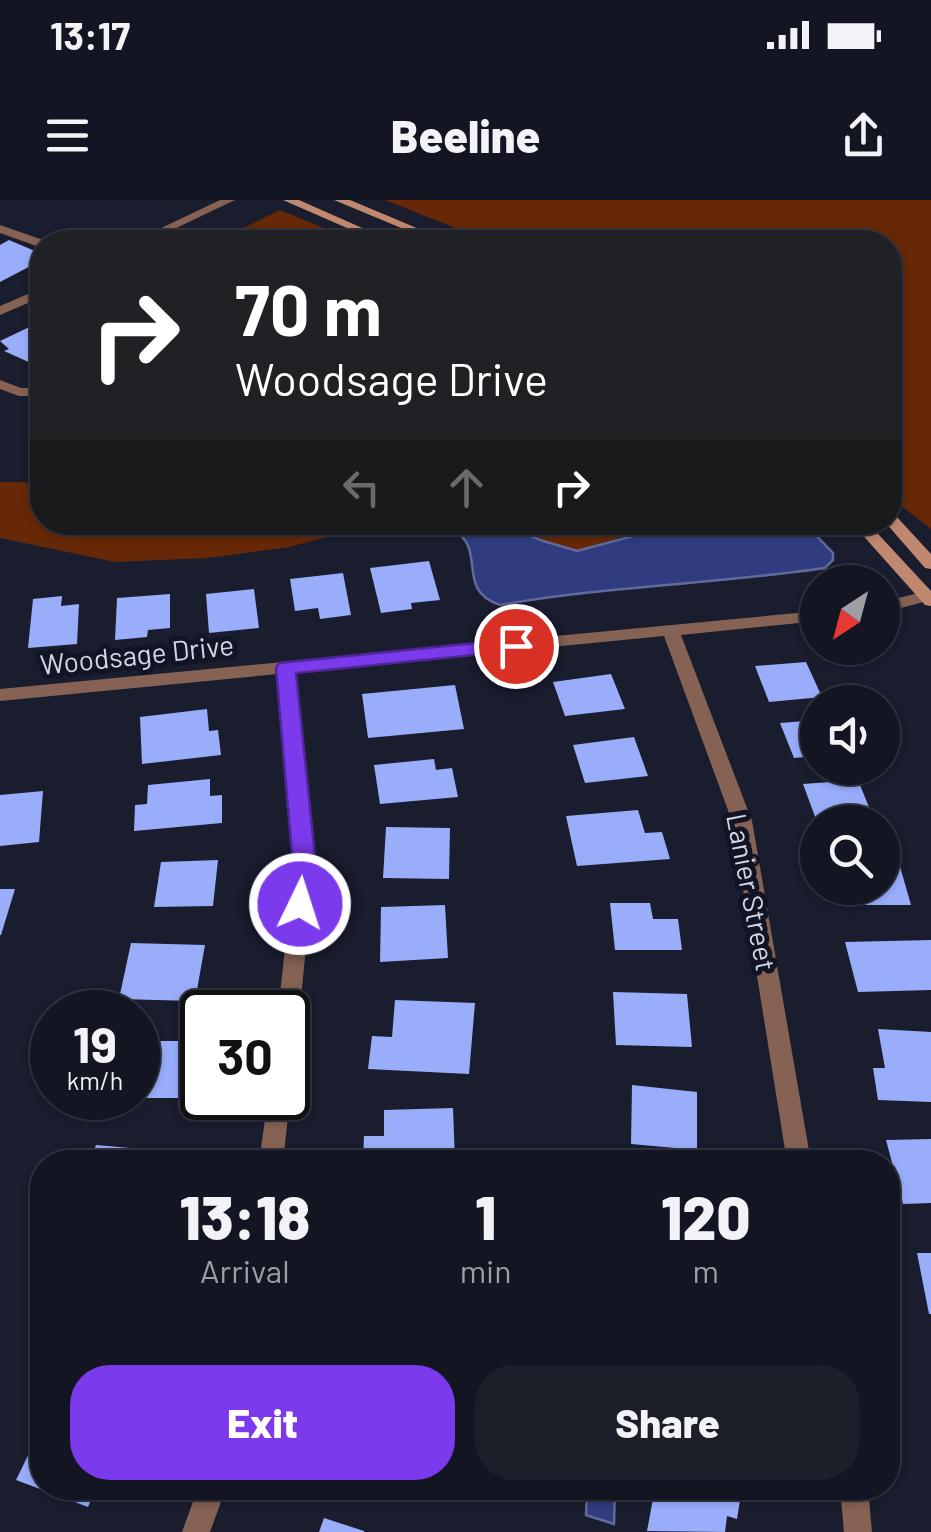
<!DOCTYPE html>
<html lang="en">
<head>
<meta charset="utf-8">
<style>
  :root { --surface:#131622; --page:#1c1f2a; --text:#f1f3f6; --muted:#9d9fa5; --line:#323540; --accent:#7c3aed }
  body { margin:0; font-family:Barlow,sans-serif; background:var(--page); color:var(--text); height:100vh; display:flex; flex-direction:column; font-size:38px; white-space:nowrap }
  * { box-sizing:border-box; margin:0 }
  p { font-size:32px; color:var(--muted) }
  .icon { flex:none; width:55px; height:55px; fill:none; stroke:currentColor; stroke-width:2; stroke-linecap:round; stroke-linejoin:round }
  .map { position:relative; flex:1; overflow:hidden }
  .details { position:absolute; left:30px; top:950px; width:870px; height:350px; display:flex; flex-direction:column; background:var(--surface); border-radius:40px; box-shadow:0 2px 8px #0004,0 0 0 2px var(--line) }
  .details>* { flex:none }
  .hud { position:absolute; left:30px; top:30px; width:872px; height:305px; border-radius:40px; box-shadow:0 2px 8px #0004,0 0 0 2px var(--line); background:#202124; color:#fff; overflow:hidden }
  .needle { width:65px; rotate:216deg }
  .fabs { position:absolute; left:800px; top:365px; display:grid; gap:20px }
  .fabs a { display:grid; place-items:center; width:100px; height:100px; border-radius:50%; background:var(--surface); box-shadow:0 2px 8px #0004,0 0 0 2px var(--line); font-size:50px }
  .speed { position:absolute; left:30px; top:790px; display:flex; gap:20px; font-size:50px; font-weight:700; text-align:center }
  .speed>* { display:grid; place-content:center; width:130px; height:130px; border-radius:50%; background:var(--surface); box-shadow:0 2px 8px #0004,0 0 0 2px var(--line); line-height:1 }
  .speed small { font-size:25px; font-weight:400 }
  .speed .limit { border:5px solid #111; border-radius:15px; background:#fff; color:#111 }
  .pin { position:absolute; display:grid; place-items:center; width:85px; height:85px; color:#fff; margin:-42px; border:5px solid #fff; border-radius:50%; box-shadow:0 2px 10px #0007 }
  .me { position:absolute; width:110px; margin:-55px; rotate:4deg; stroke-linejoin:round; filter:drop-shadow(0 0 8px #0008) }
  .turn { display:flex; align-items:center; gap:35px; height:210px; padding:0 40px; font-size:45px }
  .turn .icon { width:130px; height:130px; stroke-width:2.5 }
  .turn b { display:block; font-size:70px; line-height:85px }
  .lanes { display:flex; align-items:center; height:95px; padding:0 40px; background:#0003; justify-content:center; gap:50px; direction:ltr }
  .lanes .off { opacity:.35 }
  .eta { display:flex; justify-content:space-evenly; align-items:center; height:170px; text-align:center }
  .eta b { font-size:60px; font-weight:800; line-height:70px }
  .action { display:flex; gap:20px; margin-top:auto; padding:20px 40px }
  .action a { flex:1; height:115px; border-radius:40px; background:var(--accent); color:#fff; font-size:40px; font-weight:800; line-height:115px; text-align:center }
  .action a+a { background:var(--page); color:var(--text) }
  .status { display:flex; justify-content:space-between; align-items:center; height:70px; padding:0 50px; background:var(--surface); direction:ltr }
  .status svg { height:28px; fill:currentColor }
  header { display:flex; justify-content:space-between; align-items:center; height:130px; padding:0 40px; background:var(--surface); font-size:45px; font-weight:800 }
  .map>svg:first-child { display:block }
</style>
</head>
<body>
<div class="status"><b>13:17</b><svg viewBox="0 0 49 12"><path d="M0 12V9h3v3zM5 12V6h3v6zM10 12V3h3v9zM15 12V0h3v12zM26 1h20v11H26zM47 4h2v5h-2z"/></svg></div>
<header><svg class="icon" aria-label="menu" viewBox="0 0 24 24"><path d="M4 6h16M4 12h16M4 18h16"/></svg>Beeline<svg class="icon" aria-label="share" viewBox="0 0 24 24"><path d="M12 15V3M7 8l5-5 5 5M5 13v7h14v-7"/></svg></header>
<div class="map">
<svg width="931" height="1332" viewBox="0 0 931 1332">
  <rect width="100%" height="100%" fill="#191d2e"/>
  <!-- green -->
  <path fill="#672807" d="M385 0H931V329L890 297V42H490Z
    M280 10 358 42H214Z
    M0 282H24L42 289V322L380 323 289 347 208 358 115 362 0 338Z
    M503 323H734L701 330 648 329 577 351 540 340Z"/>
  <!-- water -->
  <path fill="#303c7f" stroke="#616a9d" stroke-width="2.5" d="M439 323H503L540 340 577 351 663 328 701 330 734 323H804L833 353V360L825 368C717 384 607 386 500 405 449 388 497 342 439 323Z
    M587 1288H615L614 1324 586 1315Z"/>
  <!-- building -->
  <path fill="#99adfb" d="M9 40 42 54V60L0 82V45Z
    M42 121V168L4 151 9 149 0 141Z
    M429 361 440 400 411 403 412 409 381 413 370 368Z
    M343 373 351 415 320 419 318 408 295 411 290 379Z
    M254 389 259 428 209 433 206 394Z
    M170 394V428L148 430 147 437 115 440 117 398Z
    M62 396 61 406 79 404 77 444 28 448 33 399Z
    M806 462 822 497 769 502 755 466Z
    M611 474 625 509 565 516 553 482Z
    M455 485 464 529 368 538 362 494Z
    M207 509 209 531 218 530 221 555 142 564 140 517Z
    M818 520V556L794 558 780 523Z
    M634 537 648 576 585 583 573 545Z
    M434 559 436 570 452 568 458 597 380 604 374 565Z
    M210 579V596L222 595V623L134 631 135 605 147 604 148 585Z
    M858 580 875 622H817L803 584Z
    M43 591 39 642 0 646V595Z
    M638 610 645 633 662 632 670 659 577 666 566 616Z
    M386 627 450 628 449 679 383 678Z
    M218 660 213 706 154 707 161 662Z
    M882 663H899L911 705H837L833 688H882Z
    M0 689H15L1 735H0Z
    M610 703H650L653 719H678L682 750H615Z
    M445 705 448 758 380 762 381 707Z
    M931 740V790L858 792 845 742Z
    M131 743 205 745 195 801 119 799Z
    M613 792 687 794 692 847 616 845Z
    M395 800 475 803 469 874 368 869 372 836 392 837Z
    M878 829 931 832V902L878 900 873 868H885Z
    M138 841H195L185 898H138Z
    M632 885 697 892V950L631 944Z
    M453 908 455 962H363L364 936H384V910Z
    M931 939V1003L903 1004 886 940Z
    M96 945 175 952 173 962H90Z
    M917 1053H931V1114H929Z
    M42 1227V1288H96L88 1307 16 1280Z
    M655 1288H742L737 1319 727 1316 725 1332 647 1331Z
    M324 1318 364 1331V1332H319Z"/>
  <g fill="none" stroke-linecap="round" stroke-linejoin="round">
    <!-- lane -->
    <path fill="#856253" fill-rule="evenodd" d="M0 25 46 41 47 42H42V48L0 33Z
      M42 88V97L0 115V106Z
      M0 180 21 188H42V196H19L0 189Z"/>
    <!-- street -->
    <path fill="#856253" fill-rule="evenodd" d="M220 0H235L147 42H132Z
      M931 390V400L882 413V402Z
      M818 411V421L681 435 752 621 811 962H787L732 621 664 436 295 472 314 666 299 818 296 825 288 827V812H278L294 666 278 474 0 501V489Z
      M288 892 290 898 283 962H259L268 898H288Z
      M198 1288H226L210 1332H182Z
      M840 1288H868L872 1332H844Z"/>
    <!-- secondary -->
    <path fill="#c18870" fill-rule="evenodd" d="M283 0H299L394 42H379Z
      M334 0H350L450 42H435Z
      M890 314 896 316 931 354V369L925 368 885 322H890Z
      M851 322H867L931 391V406L925 405Z"/>
  </g>
  <!-- route -->
  <path fill="#7c3aed" stroke="#51269a" stroke-width="2.5" d="M516 439 526 446 523 450 296 473 316 666 308 710H292L288 704 293 666 276 468 279 463Z"/>
  <g text-anchor="middle" dominant-baseline="central" stroke-width="10" stroke-linejoin="round" paint-order="stroke">
    <!-- street labels -->
    <g font-size="28" fill="#d4d7e3" stroke="#101424">
      <text transform="translate(137 454) rotate(-6)">Woodsage Drive</text>
      <text transform="translate(752 692) rotate(79)">Lanier Street</text>
    </g>
  </g>
</svg>
<div class="fabs">
<a><svg class="needle" viewBox="-14 -14 28 28"><path d="M0-13l5 13h-10z" fill="#e53935"/><path d="M0 13l5-13h-10z" fill="#9d9fa5"/></svg></a>
<a><svg class="icon" aria-label="sound" viewBox="0 0 24 24"><path d="M4 9h4l5-4v14l-5-4H4zM17 9q2 3 0 6"/></svg></a>
<a><svg class="icon" aria-label="search" viewBox="0 0 24 24"><circle cx="10" cy="10" r="6"/><path d="M15 15l6 6"/></svg></a>
</div>
<div class="speed"><div>19<small>km/h</small></div><div class="limit">30</div></div>
<div class="pin" style="left:516px;top:446px;background:#d93025"><svg class="icon" aria-label="arrive" viewBox="0 0 24 24"><path d="M6 21V4h12l-3 4 3 4H6"/></svg></div>
<svg class="me" style="left:300px;top:704px" viewBox="-20 -20 40 40"><circle r="17" fill="#7c3aed" stroke="#fff" stroke-width="3"/><path d="M0-11L8 9 0 5-8 9z" fill="#fff"/></svg>
<div class="hud">
<div class="turn"><svg class="icon" aria-label="right" viewBox="0 0 24 24"><path d="M7 20v-9h11M14 6l5 5-5 5"/></svg><div><b>70 m</b>Woodsage Drive</div></div>
<div class="lanes"><svg class="icon off" aria-label="left" viewBox="0 0 24 24"><path d="M17 20v-9H6M10 6l-5 5 5 5"/></svg><svg class="icon off" aria-label="ahead" viewBox="0 0 24 24"><path d="M12 20V5M6 11l6-6 6 6"/></svg><svg class="icon" aria-label="right" viewBox="0 0 24 24"><path d="M7 20v-9h11M14 6l5 5-5 5"/></svg></div>
</div>
<section class="details">
<div class="eta">
<div><b>13:18</b><p>Arrival</p></div>
<div><b>1</b><p>min</p></div>
<div><b>120</b><p>m</p></div>
</div>
<div class="action"><a>Exit</a><a>Share</a></div>
</section>
</div>
</body>
</html>
